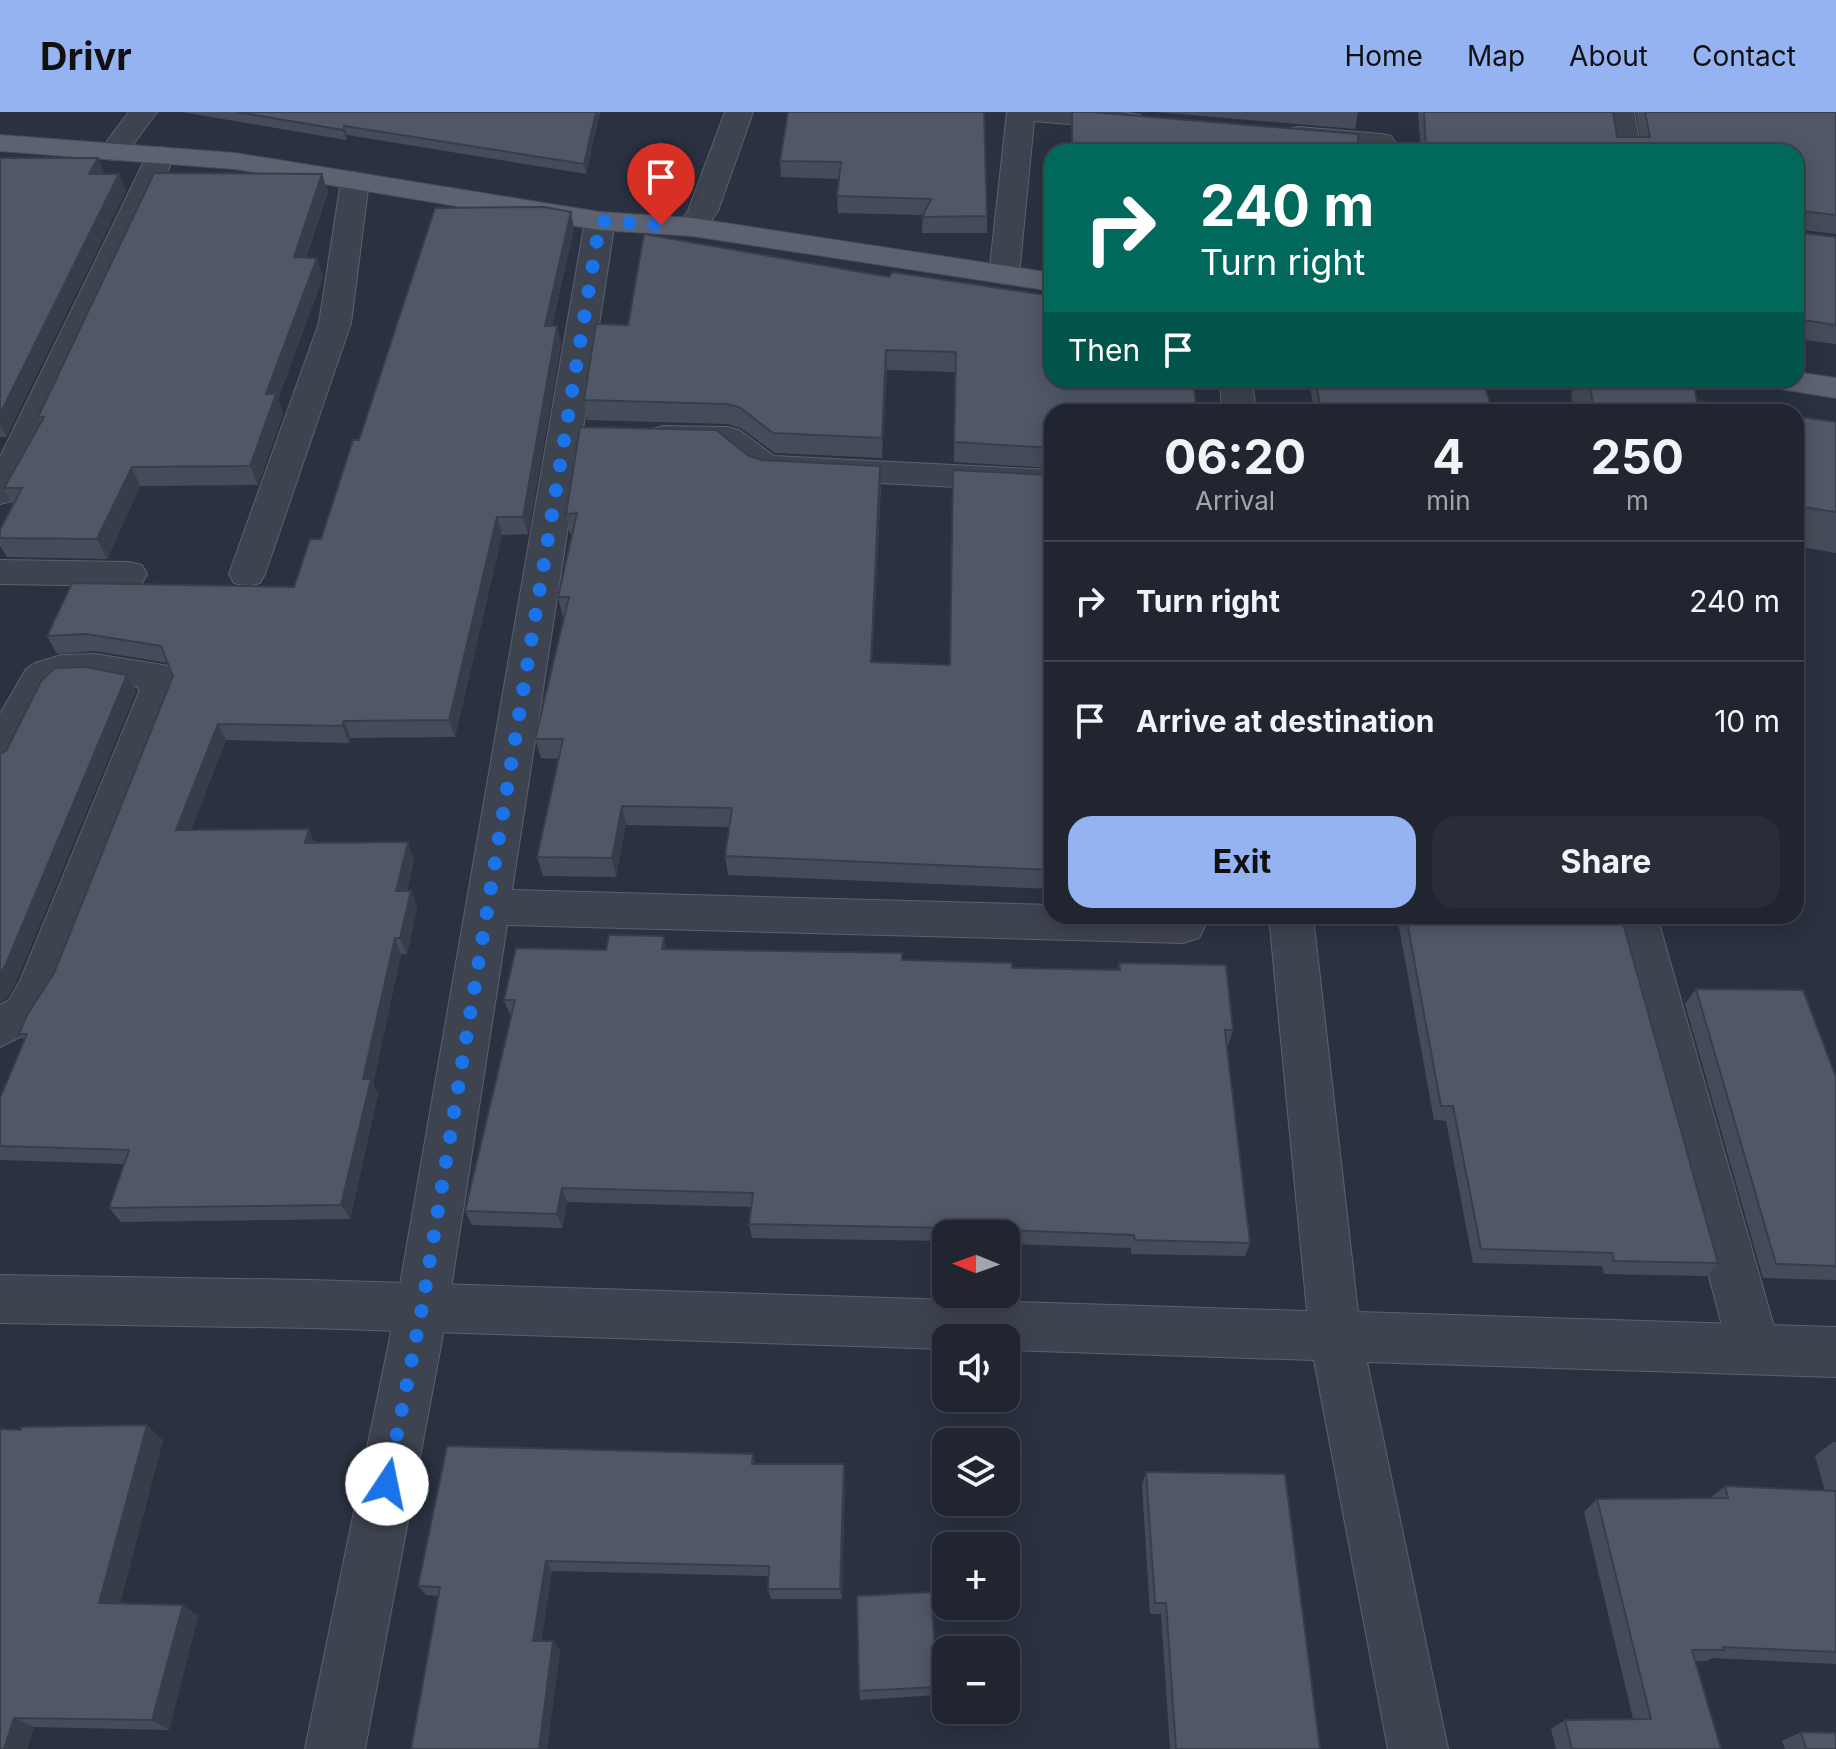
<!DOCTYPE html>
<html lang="en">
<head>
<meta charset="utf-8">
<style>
  :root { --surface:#202530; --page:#282d38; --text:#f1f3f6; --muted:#a2a5ab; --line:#3d424c; --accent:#95b2f1 }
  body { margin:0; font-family:Inter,sans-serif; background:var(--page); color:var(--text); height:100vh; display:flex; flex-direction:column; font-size:30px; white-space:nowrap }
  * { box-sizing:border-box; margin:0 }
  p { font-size:26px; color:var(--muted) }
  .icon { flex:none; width:44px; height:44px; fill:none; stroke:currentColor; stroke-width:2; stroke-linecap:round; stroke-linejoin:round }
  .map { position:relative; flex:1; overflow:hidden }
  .drawer { position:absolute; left:1044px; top:292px; width:760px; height:520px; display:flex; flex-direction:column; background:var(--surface); border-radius:24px; box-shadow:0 4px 20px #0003,0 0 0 2px var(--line) }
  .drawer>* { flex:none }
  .top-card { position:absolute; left:1044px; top:32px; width:760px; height:244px; border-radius:24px; box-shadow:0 4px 20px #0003,0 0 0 2px var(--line); background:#00695c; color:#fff; overflow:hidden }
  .needle { width:52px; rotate:271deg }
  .fabs { position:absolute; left:932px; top:1108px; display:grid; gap:16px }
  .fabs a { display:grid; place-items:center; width:88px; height:88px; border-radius:16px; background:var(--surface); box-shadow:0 4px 20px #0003,0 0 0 2px var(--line); font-size:40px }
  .pin { position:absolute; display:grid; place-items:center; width:68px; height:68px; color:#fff; margin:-82px -34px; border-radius:50% 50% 50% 0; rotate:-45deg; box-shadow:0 0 8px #0007 }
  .pin .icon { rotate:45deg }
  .me { position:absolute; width:88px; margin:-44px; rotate:11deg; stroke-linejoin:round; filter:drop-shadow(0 0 6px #0008) }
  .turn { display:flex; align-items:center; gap:28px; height:168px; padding:0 24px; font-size:36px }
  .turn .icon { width:104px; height:104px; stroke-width:2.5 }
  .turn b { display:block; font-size:56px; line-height:68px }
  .then { display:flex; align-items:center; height:76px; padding:0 24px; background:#0003; gap:16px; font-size:30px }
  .eta { display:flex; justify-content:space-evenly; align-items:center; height:136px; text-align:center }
  .eta b { font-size:48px; font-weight:700; line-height:56px }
  .button { display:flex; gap:16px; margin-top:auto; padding:16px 24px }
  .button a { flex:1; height:92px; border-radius:24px; background:var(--accent); color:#111; font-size:32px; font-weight:700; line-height:92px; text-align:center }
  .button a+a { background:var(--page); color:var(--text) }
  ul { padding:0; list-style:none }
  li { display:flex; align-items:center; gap:24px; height:120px; padding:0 24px; border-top:2px solid var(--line) }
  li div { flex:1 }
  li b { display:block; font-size:30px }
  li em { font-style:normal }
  header { display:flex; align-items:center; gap:48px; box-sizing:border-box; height:112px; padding:0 40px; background:var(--accent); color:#111 }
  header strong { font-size:38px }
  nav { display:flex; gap:44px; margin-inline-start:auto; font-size:28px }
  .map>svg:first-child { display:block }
</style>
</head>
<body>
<header>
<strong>Drivr</strong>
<nav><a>Home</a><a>Map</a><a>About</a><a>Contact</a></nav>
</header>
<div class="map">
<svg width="1836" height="1637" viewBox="0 0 1836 1637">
  <rect width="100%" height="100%" fill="#2a3140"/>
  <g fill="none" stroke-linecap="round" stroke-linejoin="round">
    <!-- minor casing -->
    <g stroke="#5b616d" stroke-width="2">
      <path id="minor" d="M725 0H753L718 99 702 121 692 124 682 121 677 115 688 99Z
        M1007 0H1121L1140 3 1144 9 1140 15 1130 17 1034 9 1019 163 1015 169 1004 172 993 169 989 163Z
        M1606 0H1634L1641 40H1613Z
        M1299 15 1381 22 1391 24 1395 30 1391 36 1381 38 1289 29 1285 23 1289 17Z
        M161 35 171 37 175 43 18 381 12 389 0 392V345L147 43 151 37Z
        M355 60 365 63 369 69 351 211 265 462 260 471 247 474 234 471 229 462 319 211 341 69 345 63Z
        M600 100 610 103 615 109 512 778 1052 793V804H1200L1205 814 1199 826 1183 831 507 813 448 1196 365 1637H305L396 1196 585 109 590 103Z
        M664 314 727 315 739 318 774 344 1052 358V380L765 365 753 362 719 335 652 331 647 324 652 317Z
        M0 448 129 450 142 453 147 462 142 471 129 474 0 472Z
        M95 542 169 554 179 580 63 876 41 914 0 935V893L9 888 20 869 139 580 138 575 95 569 63 570 48 584 14 654 0 659V602L26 557 35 551 62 543Z
        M1613 804H1657L1780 1236 1773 1254 1754 1261 1735 1254 1728 1236Z"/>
    </g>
    <!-- tertiary casing -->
    <g stroke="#5b616d" stroke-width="2">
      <path id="tertiary" d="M129 0H157L123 46 113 48 103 46 99 40Z
        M1220 268H1252L1256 300H1222Z
        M1269 804H1313L1358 1200 1836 1215V1265L1367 1250 1448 1637H1388L1314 1248 1006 1238V1226H946V1237L310 1216 0 1211V1163L310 1168 1307 1199Z"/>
    </g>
    <!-- primary casing -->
    <g stroke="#474c59" stroke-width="2">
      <path id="primary" d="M0 23 235 41 600 100 692 106 1052 161V179L692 124 600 118 235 57 0 39Z
        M1796 260 1836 266V286L1768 275 1764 268H1796Z"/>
    </g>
    <!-- minor -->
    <use href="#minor" fill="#3e4350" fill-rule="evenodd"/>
    <!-- tertiary -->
    <use href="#tertiary" fill="#3e4350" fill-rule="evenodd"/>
    <!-- primary -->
    <use href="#primary" fill="#5c626f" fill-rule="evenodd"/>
  </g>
  <!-- wall -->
  <path fill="#454c59" d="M182 0H600L586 62 347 23 346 28Z
    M788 0 987 104V121H922L923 103 838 101 837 84 839 67 781 65 780 49Z
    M1072 0 1358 40H1071Z
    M1156 0H1358L1355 17Z
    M1418 0H1613L1617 25H1640L1636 0H1836V122L1802 118V121L1836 125V232L1796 227V40H1421Z
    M0 46 105 62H119L126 79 6 325H0Z
    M322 62 328 80 306 146 323 165 278 287 283 301 258 373 140 374 107 447 7 445 0 434V418L13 393 4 376 41 311 38 305Z
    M571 100 574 117 552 214 561 232 528 422 502 423 455 625 351 626 349 631 226 628 191 718 315 731 414 747 407 779H411L417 796 407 842H401L373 972 378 982 350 1107 121 1110 109 1096 124 1052 0 1048V986L25 929 19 922 54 861 173 564 168 551 95 539 57 542 47 524 294 475 321 427 359 328Z
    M889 165 1052 300V356L954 350 955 260 887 258 882 346 775 341 741 316 728 312 587 308 584 288 628 213Z
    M1309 268H1483L1493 300H1314Z
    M1576 268H1693L1697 289 1772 300H1574L1571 282Z
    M1796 304 1836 310V441L1796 434Z
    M749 344 881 374 872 550 950 553 1052 363V777L728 763 725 744 729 715 626 713 616 765 543 764 537 745 559 647 541 646 535 627 564 505H563L558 485 572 422H570L566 402Z
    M1397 804H1621L1718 1151 1706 1164 1604 1162 1602 1154 1473 1151 1446 1009 1434 1008Z
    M667 837 902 848 1012 856 1118 858 1119 851 1233 918 1228 934H1227L1250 1131 1245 1144 1131 1142V1136L1006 1132V1122H946V1129L752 1126 749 1112 751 1095 567 1090 562 1116 472 1113 465 1099 511 903H510L504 888 606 838Z
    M1696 877 1836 965V1168L1763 1166 1685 892Z
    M0 1317 163 1328 120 1491 198 1504 169 1618 34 1615 27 1637H0Z
    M1833 1330H1836V1552L1712 1546 1707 1549H1695L1721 1637H1556L1551 1617 1565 1608 1633 1607 1584 1400 1597 1387 1710 1386 1725 1374 1825 1379 1815 1344Z
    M753 1342 755 1352H844L845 1363 842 1487H771L768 1477 769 1464 552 1459 541 1529H553L560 1538 547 1637H411L438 1484 426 1483 418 1474Z
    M1146 1360 1320 1637H1170L1161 1502H1150L1142 1373Z
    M937 1575V1583L860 1588 859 1579Z
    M1801 1620 1836 1637H1785L1782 1629Z"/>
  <!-- shaded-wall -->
  <path fill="#383e49" d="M596 0H600L586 62 584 52Z
    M344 14 347 23 346 28 343 18Z
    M98 46 105 62H89Z
    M119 62 126 79 6 325 0 313V302Z
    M322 62 328 80 300 164 294 145Z
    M571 100 574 117 548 231 545 214Z
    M317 146 323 165 278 287 283 301 258 373 250 354 266 282Z
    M557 214 561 232 528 422 523 405Z
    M886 238 887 258 882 346V326Z
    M880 354 881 374 871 570V550Z
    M132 355 140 374 107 447 97 427Z
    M497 405 502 423 455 625 449 608Z
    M127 563 136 580 17 868 7 886 0 891V862Z
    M344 609 351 626 349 631 342 614Z
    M218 612 226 628 185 734 176 718Z
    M622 694 626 713 616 765 612 746Z
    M309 717 316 734 305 731Z
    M408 730 414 747 403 796 396 779Z
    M411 779 417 796 407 842 400 826Z
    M664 824 667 840 662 837Z
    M395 826 401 842 373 972 378 982 350 1107 341 1093 363 967Z
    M562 1076 567 1090 562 1116 557 1102Z
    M147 1313 163 1328 117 1503 99 1491Z
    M844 1352 845 1363 842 1487 840 1477Z
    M546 1449 552 1459 540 1538 533 1529Z
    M183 1493 198 1504 169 1618 152 1608Z
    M553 1529 560 1538 547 1637H539Z
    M14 1606 34 1615 27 1637H4Z"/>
  <!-- building -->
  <path fill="#505868" stroke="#383e49" stroke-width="2" d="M237 0H596L584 52 344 14 343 18Z
    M788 0H984L987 104 922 105 931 87 837 84 841 50 780 49Z
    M1072 0H1091L1358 22V40H1072Z
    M1424 0H1613L1617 25H1650L1645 0H1836V103L1802 99V121L1836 125V213L1796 207V40H1426Z
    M0 46H98L89 62H119L0 302Z
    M154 61 322 62 294 145 317 146 266 282H276L250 354 132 355 97 427 0 426V418L22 376H4L44 305H38Z
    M544 95 571 100 545 214H557L523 405H497L449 608 344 609 342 614 218 612 176 718 309 717 305 731 408 730 396 779H411L400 826H395L363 967H371L341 1093 109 1096 129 1038 0 1034V986L27 922H19L27 903 54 861 173 564 161 534 86 522 47 524 72 471 294 475 310 427H321L353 328H359L435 96Z
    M644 122 889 165 892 160 1052 184V268L1193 269 1197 300H1052V336L954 330 956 240 886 238 882 326 773 321 739 295 726 292 584 288 596 212 628 213Z
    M1316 268H1483L1493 300H1330L1329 294H1320Z
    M1589 268H1693L1697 289 1772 300H1594Z
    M1796 304 1836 310V400L1796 394Z
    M580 315 716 318 749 344 762 348 880 354 871 550 950 553 953 358 1052 363V758L725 744 732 696 622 694 612 746 537 745 563 627H535L569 485H558L577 401 566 402Z
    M86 555 127 563 6 852 0 862V642L6 639 41 569 55 556Z
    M1406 804H1621L1718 1151 1614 1149 1612 1141 1481 1137 1453 994H1441Z
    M609 823 664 824 662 837 902 841V848L1012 851V856L1120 858 1119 851 1226 853 1233 918H1225L1250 1131 1135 1128 1134 1123 949 1116 749 1112 753 1081 562 1076 557 1102 465 1099 515 888H504L516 836 606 838Z
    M1696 877 1803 878 1836 965V1154L1776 1152Z
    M147 1313 99 1491 183 1493 152 1608 14 1606 4 1637H0V1317L21 1318V1315Z
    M447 1334 753 1342 752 1352H844L840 1477H768L769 1454 546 1449 533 1529H553L539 1637H411L440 1475 418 1474Z
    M1146 1360 1285 1362 1320 1637H1176L1166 1491H1155Z
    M1725 1374 1836 1379V1540L1723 1535 1724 1538H1692L1721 1637H1572L1565 1608 1651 1607 1597 1387 1728 1386Z
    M931 1480 937 1575 859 1579 857 1484Z
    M1801 1620 1836 1621V1637H1806Z"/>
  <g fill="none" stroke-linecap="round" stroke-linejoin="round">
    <!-- route -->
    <path stroke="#1a73e8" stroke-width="14" stroke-dasharray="0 25.2" d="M387 1372 422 1196 600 109 661 113"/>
  </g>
</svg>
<div class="fabs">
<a><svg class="needle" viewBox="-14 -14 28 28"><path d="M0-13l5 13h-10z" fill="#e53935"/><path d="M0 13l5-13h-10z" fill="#a2a5ab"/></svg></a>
<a><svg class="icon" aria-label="sound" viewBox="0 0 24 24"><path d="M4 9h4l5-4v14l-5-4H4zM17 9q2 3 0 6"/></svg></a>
<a><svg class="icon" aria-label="layers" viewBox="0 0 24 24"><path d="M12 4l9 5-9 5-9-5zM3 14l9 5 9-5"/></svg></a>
<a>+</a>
<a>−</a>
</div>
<div class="pin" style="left:661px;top:113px;background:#d93025"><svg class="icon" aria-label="arrive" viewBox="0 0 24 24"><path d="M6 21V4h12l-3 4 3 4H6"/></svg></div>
<svg class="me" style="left:387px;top:1372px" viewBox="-20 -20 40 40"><circle r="19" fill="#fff"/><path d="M0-13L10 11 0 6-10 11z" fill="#1a73e8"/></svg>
<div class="top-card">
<div class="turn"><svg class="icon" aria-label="right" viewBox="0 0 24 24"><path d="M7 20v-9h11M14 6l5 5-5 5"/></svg><div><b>240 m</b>Turn right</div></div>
<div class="then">Then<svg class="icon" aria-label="arrive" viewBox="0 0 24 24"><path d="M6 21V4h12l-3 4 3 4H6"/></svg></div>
</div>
<section class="drawer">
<div class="eta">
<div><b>06:20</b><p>Arrival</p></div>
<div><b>4</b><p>min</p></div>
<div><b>250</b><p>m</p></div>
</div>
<ul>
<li><svg class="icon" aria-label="right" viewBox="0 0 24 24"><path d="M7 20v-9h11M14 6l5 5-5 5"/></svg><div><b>Turn right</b></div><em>240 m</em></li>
<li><svg class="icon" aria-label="arrive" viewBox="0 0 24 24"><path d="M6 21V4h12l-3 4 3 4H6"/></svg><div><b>Arrive at destination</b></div><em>10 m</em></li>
</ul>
<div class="button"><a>Exit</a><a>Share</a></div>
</section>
</div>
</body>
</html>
